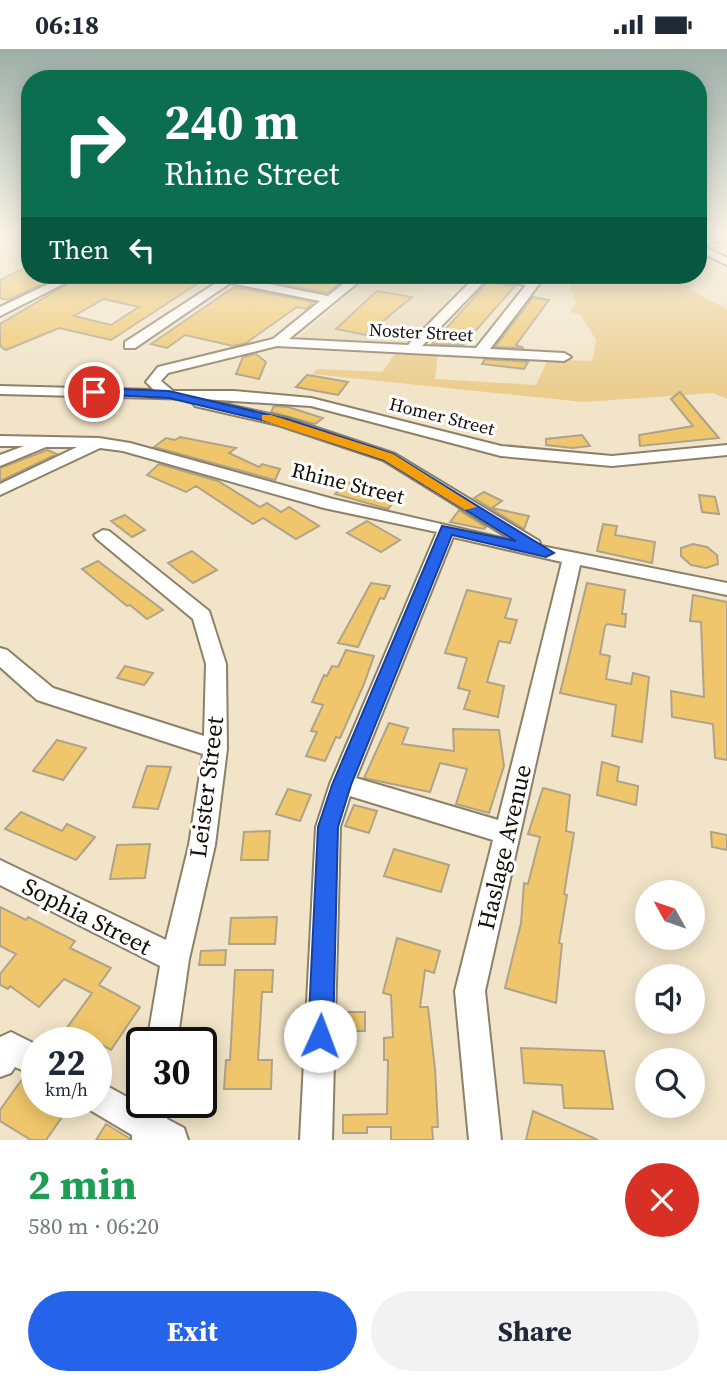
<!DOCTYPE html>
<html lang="en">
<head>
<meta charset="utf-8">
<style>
  :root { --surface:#fff; --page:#f2f2f3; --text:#1f2937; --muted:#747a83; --accent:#2563eb }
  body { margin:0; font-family:"Source Serif 4",serif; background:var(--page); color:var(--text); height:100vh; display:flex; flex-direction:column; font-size:26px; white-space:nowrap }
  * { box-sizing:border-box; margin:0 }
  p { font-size:23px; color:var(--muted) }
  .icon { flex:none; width:38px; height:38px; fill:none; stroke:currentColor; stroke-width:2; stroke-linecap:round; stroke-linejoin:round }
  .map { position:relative; height:1091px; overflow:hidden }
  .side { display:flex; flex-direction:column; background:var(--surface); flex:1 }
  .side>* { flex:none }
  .top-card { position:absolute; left:21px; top:21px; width:686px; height:214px; border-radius:28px; box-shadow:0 4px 18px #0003; background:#0b6e4f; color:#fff; overflow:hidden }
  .needle { width:46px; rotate:310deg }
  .fabs { position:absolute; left:635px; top:831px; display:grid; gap:14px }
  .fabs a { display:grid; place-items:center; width:70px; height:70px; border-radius:50%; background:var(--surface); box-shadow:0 4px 18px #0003; font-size:35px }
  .speed { position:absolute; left:21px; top:978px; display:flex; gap:14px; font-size:35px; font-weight:700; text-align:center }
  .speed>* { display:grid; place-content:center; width:91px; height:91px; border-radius:50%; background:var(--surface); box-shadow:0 4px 18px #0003; line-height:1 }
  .speed small { font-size:18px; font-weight:400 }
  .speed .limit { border:4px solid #111; border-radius:10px; background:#fff; color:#111 }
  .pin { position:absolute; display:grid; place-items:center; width:60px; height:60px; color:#fff; margin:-30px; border:4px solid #fff; border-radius:50%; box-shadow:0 2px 7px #0007 }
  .me { position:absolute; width:77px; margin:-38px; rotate:2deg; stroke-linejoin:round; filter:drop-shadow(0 0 5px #0008) }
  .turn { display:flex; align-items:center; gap:24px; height:147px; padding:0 28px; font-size:32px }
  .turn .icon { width:91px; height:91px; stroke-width:2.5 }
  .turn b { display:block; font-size:49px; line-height:60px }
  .then { display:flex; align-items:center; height:66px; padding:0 28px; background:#0003; gap:14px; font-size:26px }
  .round { display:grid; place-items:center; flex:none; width:74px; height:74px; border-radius:37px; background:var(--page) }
  .overview { display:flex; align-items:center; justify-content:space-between; height:119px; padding:0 28px }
  h1 { font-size:42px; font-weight:700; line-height:52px; color:#1e9e55 }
  .button { display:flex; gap:14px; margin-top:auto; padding:14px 28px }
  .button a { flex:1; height:80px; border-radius:42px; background:var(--accent); color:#fff; font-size:28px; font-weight:700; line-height:80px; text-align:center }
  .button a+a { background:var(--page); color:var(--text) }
  .status { display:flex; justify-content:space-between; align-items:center; height:49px; padding:0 35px; background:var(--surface); direction:ltr }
  .status svg { height:19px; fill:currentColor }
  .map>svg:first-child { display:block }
</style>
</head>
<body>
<div class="status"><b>06:18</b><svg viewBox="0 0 49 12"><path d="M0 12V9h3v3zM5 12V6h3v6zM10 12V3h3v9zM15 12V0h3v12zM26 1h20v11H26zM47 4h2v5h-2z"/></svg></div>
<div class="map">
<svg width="727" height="1091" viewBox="0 0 727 1091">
  <rect width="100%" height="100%" fill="#f1e4c8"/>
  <!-- built -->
  <path fill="#e8d8b5" d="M365 230 458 247 407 298 294 292Z"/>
  <!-- green -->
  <path fill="#ebcd8e" d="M566 226H695L689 240 727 260V350L713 344 584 353 312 325 317 320 382 323 396 303 438 306 435 330 536 336 548 310 590 312 593 309 596 291 580 265 570 263 576 254Z"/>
  <!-- building -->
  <path fill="#efc66b" stroke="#afa389" stroke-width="2" fill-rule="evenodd" d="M30 216V226H61L8 251 0 249V231Z
    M83 226H175L203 231 111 291 59 279 6 301 0 297V275ZM104 250 139 258 111 276 74 267Z
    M252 226H350L328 244 248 228Z
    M488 233 515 237 463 296 432 295Z
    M234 238 313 253 306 260 297 258 246 294 233 297 185 286 167 299 151 295Z
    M377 242 412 248 366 286 336 280Z
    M533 248 549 251 516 296 524 299 495 298Z
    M256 305 266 313 259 330 236 325 243 308Z
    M485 310 528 313 524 320 482 315Z
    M307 326 314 327 348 333 338 346 296 338Z
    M680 343 719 389 640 397 639 386 693 377 671 350Z
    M274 357 288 358 323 369 315 375 271 363Z
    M582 386 590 397 573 399 546 396V390Z
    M180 388 236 399 229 404 259 418 262 415 280 420 275 431 154 398 166 389 175 391Z
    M47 401 57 405 0 432V419Z
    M159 415 218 432 260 458 267 454 281 463 289 458 319 477 296 490 263 469 253 475 196 437 186 443 147 426Z
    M346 433 392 445 391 447 397 449 388 460 335 445Z
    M484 443 502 452 492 459 529 467 524 480 474 449Z
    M699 446 715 448 719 465 702 463Z
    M459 461 486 478 484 480 450 473Z
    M125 466 145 481 132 488 111 472Z
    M367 472 400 491 381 503 347 484Z
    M603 475 617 477 615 486 655 493 652 514 597 502Z
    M693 495 707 498 717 506 718 515 706 519 691 516 681 507V499Z
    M192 502 217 521 193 534 168 514Z
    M98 512 115 525 163 561 147 570 130 556 127 557 82 520Z
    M371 534 390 537 384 550 380 549 358 598 338 594Z
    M587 534 625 541 622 565H626L625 578 608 575 605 577 600 605 610 607 606 630 631 635 633 624 649 628 642 693 612 687 616 656 560 644Z
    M467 541 511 550 505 569 517 571 510 594 499 592 487 633 504 637 498 668 464 660 470 642 458 639 467 609 445 604Z
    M693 546 727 553V711L715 709 713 675 672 668 671 642 704 648 701 573 690 572Z
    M346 601 374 607 364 635 340 689 336 688 325 712 306 707 317 683 311 682 323 656 312 653 324 626 327 627 332 617 338 618Z
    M125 617 153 624 144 636 117 629Z
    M389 674 408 679 402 695 454 702 453 680 499 681 504 717 489 764 456 755 467 720 440 714 430 743 364 729Z
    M57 691 86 699 63 731 33 722Z
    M602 713 619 718 617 732 638 737 636 756 597 746Z
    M147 717 171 718 158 760 133 758Z
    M543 739 570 746 566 782 574 784 564 845 567 846 559 894 562 895 556 954 505 939 521 874 524 834 528 835 540 788 528 785Z
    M288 740 311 746 300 772 276 765Z
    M354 756 377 762 369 784 345 777Z
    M21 763 62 782 67 775 95 788 76 811 5 780Z
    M270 782 268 811H241L244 783Z
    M711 783 727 786V801L712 798Z
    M150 795 145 829 110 830 117 796Z
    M394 800 449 816 441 843 384 827Z
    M0 858 26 871 28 868 75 892 70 899 111 919 99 936 140 958 111 1001 80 984 73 994H56L92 944 64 930 39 958 10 937 8 940 0 936V925L16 905 0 897Z
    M277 868 275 895H229L231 869Z
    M397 889 440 902 434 924 425 921 420 958H428L435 1020 438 1078H432L433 1091H391V1078H367V1084H343V1066L387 1065 388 1011H384V989L393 988 391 946 383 944Z
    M226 901 225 916H199L201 902Z
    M235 921H273L272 943H262L258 1011H272L271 1040H224L226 1011H230Z
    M346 963H365V982H345Z
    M521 999 604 1002 613 1060 564 1059 562 1036 524 1034Z
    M23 1029 37 1037V1054H72L46 1091H31L0 1072V1061Z
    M533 1062 598 1091H526Z
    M106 1075 129 1089V1091H96Z"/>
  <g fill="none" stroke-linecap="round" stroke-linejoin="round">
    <!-- minor casing -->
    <g stroke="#8c8067" stroke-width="4">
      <path id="minor" d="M9 188H30V194L10 190Z
        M727 188V191L699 195 727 209V216L698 202V189Z
        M67 226H81L0 267V258Z
        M201 226 229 227 328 247 354 226H367L289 290 408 296 477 226 531 230 537 227 543 230 490 300 564 304 571 308 564 312 277 297 168 324 161 332 173 342H234L311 349 501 397 612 407 727 396V406L612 417 501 407 311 357 203 350 287 369 395 405 539 492 541 497 727 534V546L580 516 485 942 501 1091H469L455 942 493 791 350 747 340 778 332 1091H300L316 778 330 735 437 483 324 459 123 402 100 399 0 446V435L77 398H46L0 417V406L24 397H0V387L99 389 130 394 333 450 514 492 383 411 278 376 195 357 193 354 197 350 0 345V337L154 341 146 333 158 318 273 290 320 252 230 234 135 299H125V293L219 232ZM487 230 526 236 476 299 422 297ZM453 488 562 513 498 771 356 729Z
        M103 481 109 482 209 562 226 615 227 700 215 796 189 910 177 994H147L160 917 0 836V811L166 891 189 796 203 705 37 651 0 618V599L7 601 53 639 204 687 206 615 193 570 97 490 94 486Z
        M11 983 37 996V1028L15 1018 11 1024 0 1028V988Z
        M96 1031 138 1054 142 1045V1054H170L167 1070 184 1079 188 1091H132V1086L85 1058 83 1054H96Z"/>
    </g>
    <!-- minor -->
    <use href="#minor" fill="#fff" fill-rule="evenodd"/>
  </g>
  <!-- sky -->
  <linearGradient id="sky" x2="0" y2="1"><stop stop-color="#9daea8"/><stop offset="0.55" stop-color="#f9f3e6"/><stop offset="1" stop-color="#f9f3e6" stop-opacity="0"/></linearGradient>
  <rect width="727" height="340" fill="url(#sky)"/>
  <!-- route -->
  <path fill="#2563eb" stroke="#184099" stroke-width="2" d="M94 339 169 342 287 370 393 405 554 504 546 508 452 486 351 736 338 778 333 987 329 996 320 999 311 996 308 987 318 778 332 736 442 477 516 492 384 411 278 375 169 349 90 345V340Z"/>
  <!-- slow -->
  <path fill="#f59e0b" d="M262 366H271L393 405 477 458 465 461 384 411 262 371Z"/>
  <g text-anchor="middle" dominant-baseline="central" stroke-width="6" stroke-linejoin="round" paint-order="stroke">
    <!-- far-street labels -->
    <g font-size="18" fill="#130e05" stroke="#fff">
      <text transform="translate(421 283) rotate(3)">Noster Street</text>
      <text transform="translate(442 367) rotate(14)">Homer Street</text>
    </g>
    <!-- street labels -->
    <g font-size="21" fill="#130e05" stroke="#fff">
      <text transform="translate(348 434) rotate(14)">Rhine Street</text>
    </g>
    <!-- near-street labels -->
    <g font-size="24" fill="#130e05" stroke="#fff">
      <text transform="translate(206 738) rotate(-83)">Leister Street</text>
      <text transform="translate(504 798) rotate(-77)">Haslage Avenue</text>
      <text transform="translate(87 867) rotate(27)">Sophia Street</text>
    </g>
  </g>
</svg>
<div class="fabs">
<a><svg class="needle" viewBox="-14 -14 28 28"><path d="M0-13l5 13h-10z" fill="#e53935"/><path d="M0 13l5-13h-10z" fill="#747a83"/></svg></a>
<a><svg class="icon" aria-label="sound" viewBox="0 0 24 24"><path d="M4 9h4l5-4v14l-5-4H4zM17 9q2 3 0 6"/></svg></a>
<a><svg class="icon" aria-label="search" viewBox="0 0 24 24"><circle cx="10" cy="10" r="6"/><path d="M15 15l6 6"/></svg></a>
</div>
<div class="speed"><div>22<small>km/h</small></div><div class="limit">30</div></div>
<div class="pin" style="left:94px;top:343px;background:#d93025"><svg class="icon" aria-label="arrive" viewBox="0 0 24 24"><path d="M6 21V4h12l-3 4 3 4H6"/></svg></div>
<svg class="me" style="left:320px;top:987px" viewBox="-20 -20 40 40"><circle r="19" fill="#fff"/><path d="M0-13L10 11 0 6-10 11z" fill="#2563eb"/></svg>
<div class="top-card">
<div class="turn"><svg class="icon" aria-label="right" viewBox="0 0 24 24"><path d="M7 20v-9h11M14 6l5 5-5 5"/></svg><div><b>240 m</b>Rhine Street</div></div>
<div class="then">Then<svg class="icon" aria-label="left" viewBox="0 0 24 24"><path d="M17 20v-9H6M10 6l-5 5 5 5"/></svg></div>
</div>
</div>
<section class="side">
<div class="overview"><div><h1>2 min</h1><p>580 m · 06:20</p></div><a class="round" style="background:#d93025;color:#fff"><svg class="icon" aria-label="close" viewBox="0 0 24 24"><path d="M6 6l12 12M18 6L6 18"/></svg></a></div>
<div class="button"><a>Exit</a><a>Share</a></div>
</section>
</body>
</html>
